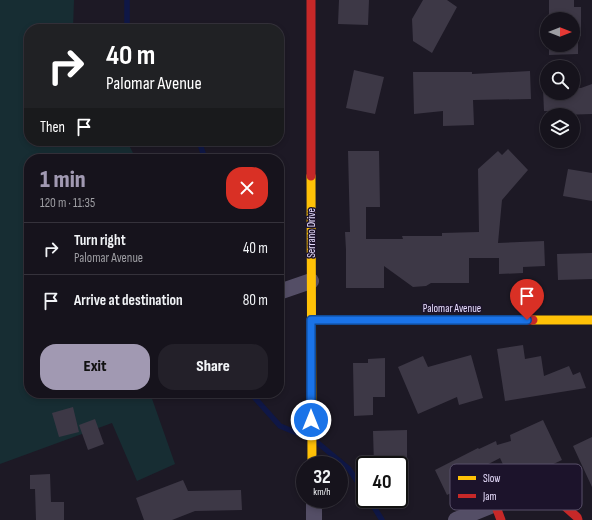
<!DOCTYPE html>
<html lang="en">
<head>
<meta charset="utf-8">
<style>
  :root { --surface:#16131c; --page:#232029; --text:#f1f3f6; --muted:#9e9ea3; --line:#35323b; --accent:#a199b2 }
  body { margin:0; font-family:"Sofia Sans Condensed",sans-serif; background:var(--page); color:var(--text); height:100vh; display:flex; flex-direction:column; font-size:15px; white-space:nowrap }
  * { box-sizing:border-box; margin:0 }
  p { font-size:13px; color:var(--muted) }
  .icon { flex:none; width:22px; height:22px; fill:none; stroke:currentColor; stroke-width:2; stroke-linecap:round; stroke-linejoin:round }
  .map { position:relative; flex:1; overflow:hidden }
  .panel { position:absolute; left:24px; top:154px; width:260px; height:244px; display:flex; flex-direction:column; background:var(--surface); border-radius:16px; box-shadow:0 2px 6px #0003,0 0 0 1px var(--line) }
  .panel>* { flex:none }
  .hud { position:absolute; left:24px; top:24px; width:260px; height:122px; border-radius:16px; box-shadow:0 2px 6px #0003,0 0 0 1px var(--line); background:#202124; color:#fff; overflow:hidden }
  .needle { width:26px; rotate:90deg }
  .tools { position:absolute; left:540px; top:12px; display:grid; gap:8px }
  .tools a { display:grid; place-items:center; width:40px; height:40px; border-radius:50%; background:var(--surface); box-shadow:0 2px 6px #0003,0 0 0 1px var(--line); font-size:20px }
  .speed { position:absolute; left:296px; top:456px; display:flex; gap:8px; font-size:20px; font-weight:700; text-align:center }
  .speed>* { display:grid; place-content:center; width:52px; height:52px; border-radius:50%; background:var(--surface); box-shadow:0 2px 6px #0003,0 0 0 1px var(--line); line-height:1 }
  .speed small { font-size:10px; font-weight:400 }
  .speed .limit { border:2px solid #111; border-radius:6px; background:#fff; color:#111 }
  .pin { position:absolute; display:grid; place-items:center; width:34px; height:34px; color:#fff; margin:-41px -17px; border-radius:50% 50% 50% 0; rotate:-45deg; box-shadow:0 0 4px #0007 }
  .pin .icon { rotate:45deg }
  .me { position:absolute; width:44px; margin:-22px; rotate:0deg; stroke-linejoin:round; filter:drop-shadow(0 0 3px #0008) }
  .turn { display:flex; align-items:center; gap:14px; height:84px; padding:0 16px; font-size:18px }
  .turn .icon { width:52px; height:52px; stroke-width:2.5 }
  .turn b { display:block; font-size:28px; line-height:34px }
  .then { display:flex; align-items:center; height:38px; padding:0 16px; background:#0003; gap:8px; font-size:15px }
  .round { display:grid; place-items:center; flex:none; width:42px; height:42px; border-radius:16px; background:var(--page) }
  .head { display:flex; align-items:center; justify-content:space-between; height:68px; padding:0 16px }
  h1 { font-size:24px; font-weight:800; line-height:30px; color:var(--accent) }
  .action { display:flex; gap:8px; margin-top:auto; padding:8px 16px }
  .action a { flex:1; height:46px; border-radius:16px; background:var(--accent); color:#111; font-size:16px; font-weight:800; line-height:46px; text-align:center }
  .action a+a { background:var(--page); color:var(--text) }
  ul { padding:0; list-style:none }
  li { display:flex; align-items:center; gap:12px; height:52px; padding:0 16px; border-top:1px solid var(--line) }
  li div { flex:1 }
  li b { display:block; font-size:15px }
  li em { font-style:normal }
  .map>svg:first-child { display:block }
</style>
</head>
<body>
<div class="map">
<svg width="592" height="520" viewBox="0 0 592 520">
  <rect width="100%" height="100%" fill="#1d1925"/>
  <!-- green -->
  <path fill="#172d33" d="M0 0H74L73 29H29V141H127L136 159H29V393H150L175 464 137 481 112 423 0 464Z"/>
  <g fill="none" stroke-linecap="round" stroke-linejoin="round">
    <!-- stream -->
    <path stroke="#0f1746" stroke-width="5.5" d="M127 29V0
      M199 141 205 159
      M253 393 254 397 280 426 297 433
      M318 443 349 469 365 493
      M369 499 382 520"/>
  </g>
  <!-- building -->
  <path fill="#3d3846" d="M339 0H369L368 25 338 24Z
    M423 0H447L457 7 432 53 413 41 412 19Z
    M549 0H574V7H581V36H578V54L549 55V45H573V19H549Z
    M354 70 384 77 375 114 346 108Z
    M530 71 531 99 473 100 474 125 443 126V111L414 114 413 72H472V74Z
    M592 84V114L561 115V111H544L543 89H547V93H573V88H581Z
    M508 149 528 170 502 200 498 243 544 241 545 266 523 267V273L499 274V258H469V283H431L426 286 413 287 384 266V288H346V250L345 232H350L348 151H379L380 207H366V239H403L402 236H442V233L479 232 478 169 498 151 502 155Z
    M568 169 592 173V201L563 196Z
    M592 253V279L558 280 557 254Z
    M523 345 525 359 541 356 544 376 569 366 573 375 580 372 586 388 505 401 497 349Z
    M471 355 483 398 459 405 457 397 418 414 398 367 423 356 428 367Z
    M385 358V397H373V415L354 416 353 363H368V359Z
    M73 407 79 432 59 437 52 413Z
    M95 419 104 444 88 450 79 425Z
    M543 420 562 460 534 473 531 466 521 471 520 467 515 470 514 467 506 471 500 458 473 472 475 475 466 480 469 484 447 495 435 470 478 448 479 449 496 441 497 445 511 441 510 435Z
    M407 430V465H374L373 431Z
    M592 437V487L573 446Z
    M50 474 51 502H64V520H36L35 489H30V475Z
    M183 480 188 491 241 490 242 510 195 511 172 520H144L136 498Z"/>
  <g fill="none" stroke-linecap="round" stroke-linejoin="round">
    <!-- street -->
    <path stroke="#544e66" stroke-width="16" d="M279 292 311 281
      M314 499V520
      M456 520 495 504"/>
    <!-- slow -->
    <path stroke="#ffc107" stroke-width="9" d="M311 176 312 465
      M533 320H592"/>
    <!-- jam -->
    <path stroke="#c62828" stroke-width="9" d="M311 0V176
      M311 320H533
      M501 520 495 504 540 496 560 502 577 517 578 520"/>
  </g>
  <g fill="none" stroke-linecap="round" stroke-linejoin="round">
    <!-- route casing -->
    <g stroke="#114b97" stroke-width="10">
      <path id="route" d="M311 420V320H527"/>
    </g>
    <!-- route -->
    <use href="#route" stroke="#1a73e8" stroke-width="7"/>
  </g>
  <g text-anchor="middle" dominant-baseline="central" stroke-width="3" stroke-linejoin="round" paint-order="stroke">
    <!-- street labels -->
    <g font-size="11" fill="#e8defe" stroke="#1c132b">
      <text transform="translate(311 233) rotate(-90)">Serrano Drive</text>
      <text x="452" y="308">Palomar Avenue</text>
    </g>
  </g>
  <!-- legend -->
  <rect x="450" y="464" width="132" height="46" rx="6" fill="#1c132b" stroke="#59506a" stroke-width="1"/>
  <rect x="458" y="476" width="18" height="4" fill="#ffc107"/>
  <rect x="458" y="494" width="18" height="4" fill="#c62828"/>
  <g font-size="11" fill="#e8defe">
    <text x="483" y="482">Slow</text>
    <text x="483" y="500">Jam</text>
  </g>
</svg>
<div class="tools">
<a><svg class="needle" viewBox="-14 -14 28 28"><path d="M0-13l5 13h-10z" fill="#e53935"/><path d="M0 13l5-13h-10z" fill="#9e9ea3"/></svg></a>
<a><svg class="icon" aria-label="search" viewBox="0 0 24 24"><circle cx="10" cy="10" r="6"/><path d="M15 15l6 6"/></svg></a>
<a><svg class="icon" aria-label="layers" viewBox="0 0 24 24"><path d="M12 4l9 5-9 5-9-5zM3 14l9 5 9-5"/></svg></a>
</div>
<div class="speed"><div>32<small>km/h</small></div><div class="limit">40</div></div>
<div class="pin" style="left:527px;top:320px;background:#d93025"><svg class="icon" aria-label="arrive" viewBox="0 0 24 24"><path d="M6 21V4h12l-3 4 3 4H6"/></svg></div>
<svg class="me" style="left:311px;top:420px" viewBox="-20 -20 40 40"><circle r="17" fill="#1a73e8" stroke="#fff" stroke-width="3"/><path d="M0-11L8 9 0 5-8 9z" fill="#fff"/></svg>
<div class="hud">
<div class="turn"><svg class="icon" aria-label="right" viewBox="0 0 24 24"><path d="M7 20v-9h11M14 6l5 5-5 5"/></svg><div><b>40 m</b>Palomar Avenue</div></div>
<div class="then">Then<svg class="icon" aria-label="arrive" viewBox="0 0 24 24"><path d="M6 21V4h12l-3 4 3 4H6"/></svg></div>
</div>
<section class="panel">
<div class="head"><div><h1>1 min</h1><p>120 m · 11:35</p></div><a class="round" style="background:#d93025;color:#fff"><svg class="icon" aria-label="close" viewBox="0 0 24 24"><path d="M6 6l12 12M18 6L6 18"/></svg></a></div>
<ul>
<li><svg class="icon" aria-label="right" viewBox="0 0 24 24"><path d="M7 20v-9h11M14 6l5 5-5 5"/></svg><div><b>Turn right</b><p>Palomar Avenue</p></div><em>40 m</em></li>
<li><svg class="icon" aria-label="arrive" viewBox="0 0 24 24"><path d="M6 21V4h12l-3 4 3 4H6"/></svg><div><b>Arrive at destination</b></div><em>80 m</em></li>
</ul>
<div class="action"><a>Exit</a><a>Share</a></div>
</section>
</div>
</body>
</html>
